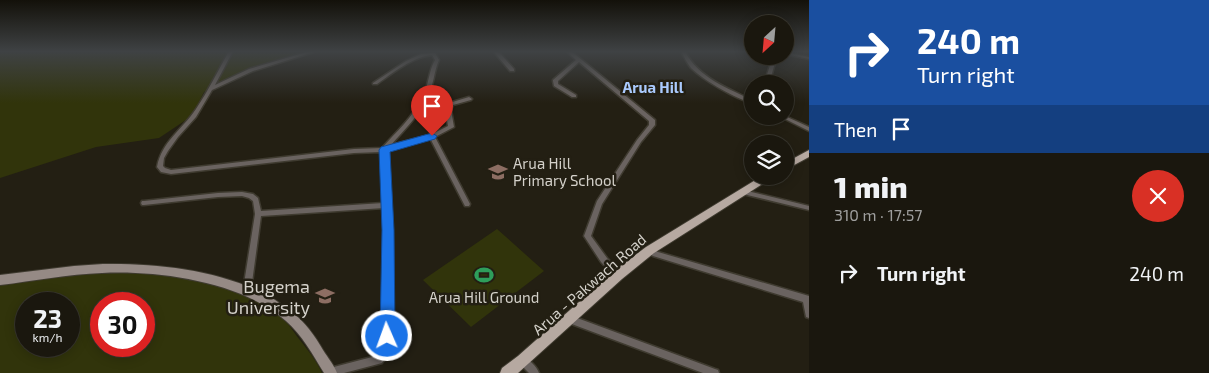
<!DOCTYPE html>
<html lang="en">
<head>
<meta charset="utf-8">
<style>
  :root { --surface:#1a170e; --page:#232017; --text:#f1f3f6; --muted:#9f9f9e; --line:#38362e }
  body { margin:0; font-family:"Exo 2",sans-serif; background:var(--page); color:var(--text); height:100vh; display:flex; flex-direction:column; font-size:19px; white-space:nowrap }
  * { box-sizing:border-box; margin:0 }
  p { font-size:16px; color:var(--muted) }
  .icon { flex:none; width:28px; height:28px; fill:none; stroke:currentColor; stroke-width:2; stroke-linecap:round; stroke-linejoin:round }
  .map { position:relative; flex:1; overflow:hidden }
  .sheet { display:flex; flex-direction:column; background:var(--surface); width:400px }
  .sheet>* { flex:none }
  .hud { background:#1a4fa0; color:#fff; overflow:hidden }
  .needle { width:32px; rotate:206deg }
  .controls { position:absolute; left:744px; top:15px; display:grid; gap:10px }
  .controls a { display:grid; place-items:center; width:50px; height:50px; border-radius:50%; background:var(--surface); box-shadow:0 2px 12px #0003,0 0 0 1px var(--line); font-size:25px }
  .speed { position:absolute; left:15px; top:292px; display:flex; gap:10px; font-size:25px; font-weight:700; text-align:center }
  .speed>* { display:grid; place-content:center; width:65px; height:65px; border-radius:50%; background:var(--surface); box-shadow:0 2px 12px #0003,0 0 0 1px var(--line); line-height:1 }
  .speed small { font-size:12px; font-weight:400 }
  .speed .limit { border:8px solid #d22; background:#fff; color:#111 }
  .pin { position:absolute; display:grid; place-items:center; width:42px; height:42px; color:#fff; margin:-51px -21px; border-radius:50% 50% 50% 0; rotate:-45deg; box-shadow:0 0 5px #0007 }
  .pin .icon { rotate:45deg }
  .me { position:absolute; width:55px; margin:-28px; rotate:358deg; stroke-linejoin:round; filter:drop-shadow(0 0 4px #0008) }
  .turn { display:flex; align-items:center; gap:18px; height:105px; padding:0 25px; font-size:22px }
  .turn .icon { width:65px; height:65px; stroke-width:2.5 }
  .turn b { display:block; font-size:35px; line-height:42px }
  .then { display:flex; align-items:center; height:48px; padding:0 25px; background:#0003; gap:10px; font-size:19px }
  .round { display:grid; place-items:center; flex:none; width:52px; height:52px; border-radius:26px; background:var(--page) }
  .headline { display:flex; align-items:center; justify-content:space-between; height:85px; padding:0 25px }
  h1 { font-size:30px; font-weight:800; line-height:38px }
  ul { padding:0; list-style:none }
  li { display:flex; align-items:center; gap:15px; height:70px; padding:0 25px }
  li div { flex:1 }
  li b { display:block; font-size:19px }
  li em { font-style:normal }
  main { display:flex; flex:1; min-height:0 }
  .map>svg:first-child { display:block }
</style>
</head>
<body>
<main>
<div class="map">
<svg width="809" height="373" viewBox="0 0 809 373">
  <rect width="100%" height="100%" fill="#231f13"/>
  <!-- green -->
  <path fill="#31340b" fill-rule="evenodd" d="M0 51H306L251 67 217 84 204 92 192 116 159 138 96 147 0 178Z
    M497 229 544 271 471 327 423 280Z
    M98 269C160 271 228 277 279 315 287 321 293 331 299 339 308 350 316 360 322 373H0V282ZM26 304H69V346H26ZM101 304H144V346H101Z"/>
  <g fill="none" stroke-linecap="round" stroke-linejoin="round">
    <!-- street casing -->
    <g stroke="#3f3b30" stroke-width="3">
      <path id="street" d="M229 51H233L215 85 249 69 310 51H317L253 71 212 90 196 117 178 137 168 151 164 158 163 166 165 168 171 170 354 149 382 148C396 132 413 117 422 98 429 86 428 72 435 60L432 55C412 57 393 73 377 84H373V83L406 61 421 54 435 53 439 60C434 71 434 83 429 94 421 114 404 130 391 145L430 135 448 126 445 110 449 103 469 97 472 99 471 100 453 105 451 110 454 127 435 137 470 204 469 206H465L430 138 387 150 391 230 390 351 382 363 344 373H326V372L327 369 330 368 376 356 382 350 385 230 384 208 261 216 251 290 250 292 247 293 244 292 243 290 255 214 253 201 249 198 242 196 218 197 144 205H142L141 203 142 201H144L218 193 242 192 253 194 258 198 261 211 383 203 381 152 354 153 171 174 161 172 157 167C162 141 182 130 196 109 208 91 218 71 229 51Z
        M493 51H498L514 69V71H510Z
        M566 51H571L655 120V125L641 142 602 204 591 236 607 258 621 273 622 275 621 277 618 278 615 277 601 262 584 236 597 201 637 140 649 125V121L579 62 558 81V84L576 95V97H572L554 86 553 81V80L576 60Z
        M681 51H685C697 77 729 89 752 100V103C736 99 703 80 691 68 687 63 684 57 681 51Z
        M785 52 809 57V59L785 54Z
        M773 56H777L769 84H764Z
        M779 116H785L809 127V131Z
        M741 190H743L809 206V210L743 194 740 192Z
        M650 247 658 252 809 296V318L806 317 803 302 653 256 647 252 646 250 647 248Z
        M569 315 715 369 718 370 719 373H703L569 323 566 322 565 319 566 316Z
        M523 357C529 359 537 367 539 373H529L520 364 519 361 520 358Z"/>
    </g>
    <!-- secondary casing -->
    <g stroke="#3f3b30" stroke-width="2">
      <path id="secondary" d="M103 264C165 263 243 272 292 312 305 322 315 336 323 350 328 358 334 365 337 373H324C313 355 302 335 286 321 243 282 158 270 102 273 68 274 34 281 0 285V275L74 266Z"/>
    </g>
    <!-- primary casing -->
    <g stroke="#3f3b30" stroke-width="2">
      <path id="primary" d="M809 150V157L785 170V163Z
        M762 176H775L654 253 622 279 518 373H500L502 368 518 356 614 271 646 247Z"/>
    </g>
    <!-- street -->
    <use href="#street" fill="#6a6360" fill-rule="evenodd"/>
    <!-- secondary -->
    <use href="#secondary" fill="#958a85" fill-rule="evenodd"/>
    <!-- primary -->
    <use href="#primary" fill="#b6a9a1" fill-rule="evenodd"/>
  </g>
  <!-- sky -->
  <linearGradient id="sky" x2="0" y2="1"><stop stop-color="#13110a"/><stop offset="0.5" stop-color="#3f4244"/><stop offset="1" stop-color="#3f4244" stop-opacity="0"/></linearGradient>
  <rect width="809" height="103" fill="url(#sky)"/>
  <!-- route -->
  <path fill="#1a73e8" stroke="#114b97" d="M432 133 437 136 435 139 390 152 394 230 395 336 393 341 387 343 382 341 380 336 382 230 379 150 381 147Z"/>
  <!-- icons -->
  <defs>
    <g id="school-bare" transform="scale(1.5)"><path d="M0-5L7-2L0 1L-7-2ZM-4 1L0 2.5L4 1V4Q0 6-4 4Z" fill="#8d6e63" stroke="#231f13" stroke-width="2.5" paint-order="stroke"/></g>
    <g id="stadium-bare" transform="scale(1.5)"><path d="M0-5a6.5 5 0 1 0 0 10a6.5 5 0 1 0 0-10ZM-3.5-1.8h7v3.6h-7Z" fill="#2e9e5b" stroke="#231f13" stroke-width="2.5" paint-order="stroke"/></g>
    <g id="university-bare" transform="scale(1.5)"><path d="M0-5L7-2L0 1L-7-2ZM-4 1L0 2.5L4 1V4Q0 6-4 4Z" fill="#8d6e63" stroke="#231f13" stroke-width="2.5" paint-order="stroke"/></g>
  </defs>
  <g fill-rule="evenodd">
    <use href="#school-bare" x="498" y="172"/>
    <use href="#stadium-bare" x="484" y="275"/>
    <use href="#university-bare" x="325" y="296"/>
  </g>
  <g text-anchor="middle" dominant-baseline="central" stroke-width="5" stroke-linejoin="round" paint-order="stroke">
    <!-- far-quarter labels -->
    <g font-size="15" font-weight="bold" fill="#aacafd" stroke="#231f13">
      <text x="653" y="87">Arua Hill</text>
    </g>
    <!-- poi labels -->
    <g font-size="15" fill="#d4d1ca" stroke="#231f13" text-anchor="start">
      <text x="513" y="163">Arua Hill<tspan x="513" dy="17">Primary School</tspan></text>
      <text x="484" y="297" text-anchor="middle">Arua Hill Ground</text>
    </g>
    <!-- street labels -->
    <g font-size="15" fill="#d4d1ca" stroke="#231f13">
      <text transform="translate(589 284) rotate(-41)">Arua - Pakwach Road</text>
    </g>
    <!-- near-poi labels -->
    <g font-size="18" fill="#d4d1ca" stroke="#231f13" text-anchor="end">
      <text x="310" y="286">Bugema<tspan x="310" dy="21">University</tspan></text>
    </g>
  </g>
</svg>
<div class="controls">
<a><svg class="needle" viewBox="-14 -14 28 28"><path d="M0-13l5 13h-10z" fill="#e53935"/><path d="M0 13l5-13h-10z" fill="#9f9f9e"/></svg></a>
<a><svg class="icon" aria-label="search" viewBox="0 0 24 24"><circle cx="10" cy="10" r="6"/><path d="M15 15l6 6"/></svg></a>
<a><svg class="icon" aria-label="layers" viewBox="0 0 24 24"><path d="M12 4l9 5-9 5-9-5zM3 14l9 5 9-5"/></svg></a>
</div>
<div class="speed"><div>23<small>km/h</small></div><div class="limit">30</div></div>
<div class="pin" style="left:432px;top:136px;background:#d93025"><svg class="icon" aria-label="arrive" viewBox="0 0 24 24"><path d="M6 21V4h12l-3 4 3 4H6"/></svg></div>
<svg class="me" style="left:387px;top:336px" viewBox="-20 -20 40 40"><circle r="17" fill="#1a73e8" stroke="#fff" stroke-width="3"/><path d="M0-11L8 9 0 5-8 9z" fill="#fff"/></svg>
</div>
<section class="sheet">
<div class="hud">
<div class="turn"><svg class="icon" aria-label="right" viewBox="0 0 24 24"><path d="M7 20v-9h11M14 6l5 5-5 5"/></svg><div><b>240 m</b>Turn right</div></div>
<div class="then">Then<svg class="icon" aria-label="arrive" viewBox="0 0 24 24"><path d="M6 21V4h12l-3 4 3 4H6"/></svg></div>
</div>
<div class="headline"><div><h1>1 min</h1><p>310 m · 17:57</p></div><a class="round" style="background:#d93025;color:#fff"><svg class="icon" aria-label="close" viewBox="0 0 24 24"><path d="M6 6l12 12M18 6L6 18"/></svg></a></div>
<ul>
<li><svg class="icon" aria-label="right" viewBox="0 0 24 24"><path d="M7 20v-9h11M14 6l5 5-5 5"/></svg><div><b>Turn right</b></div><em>240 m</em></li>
</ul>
</section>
</main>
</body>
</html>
